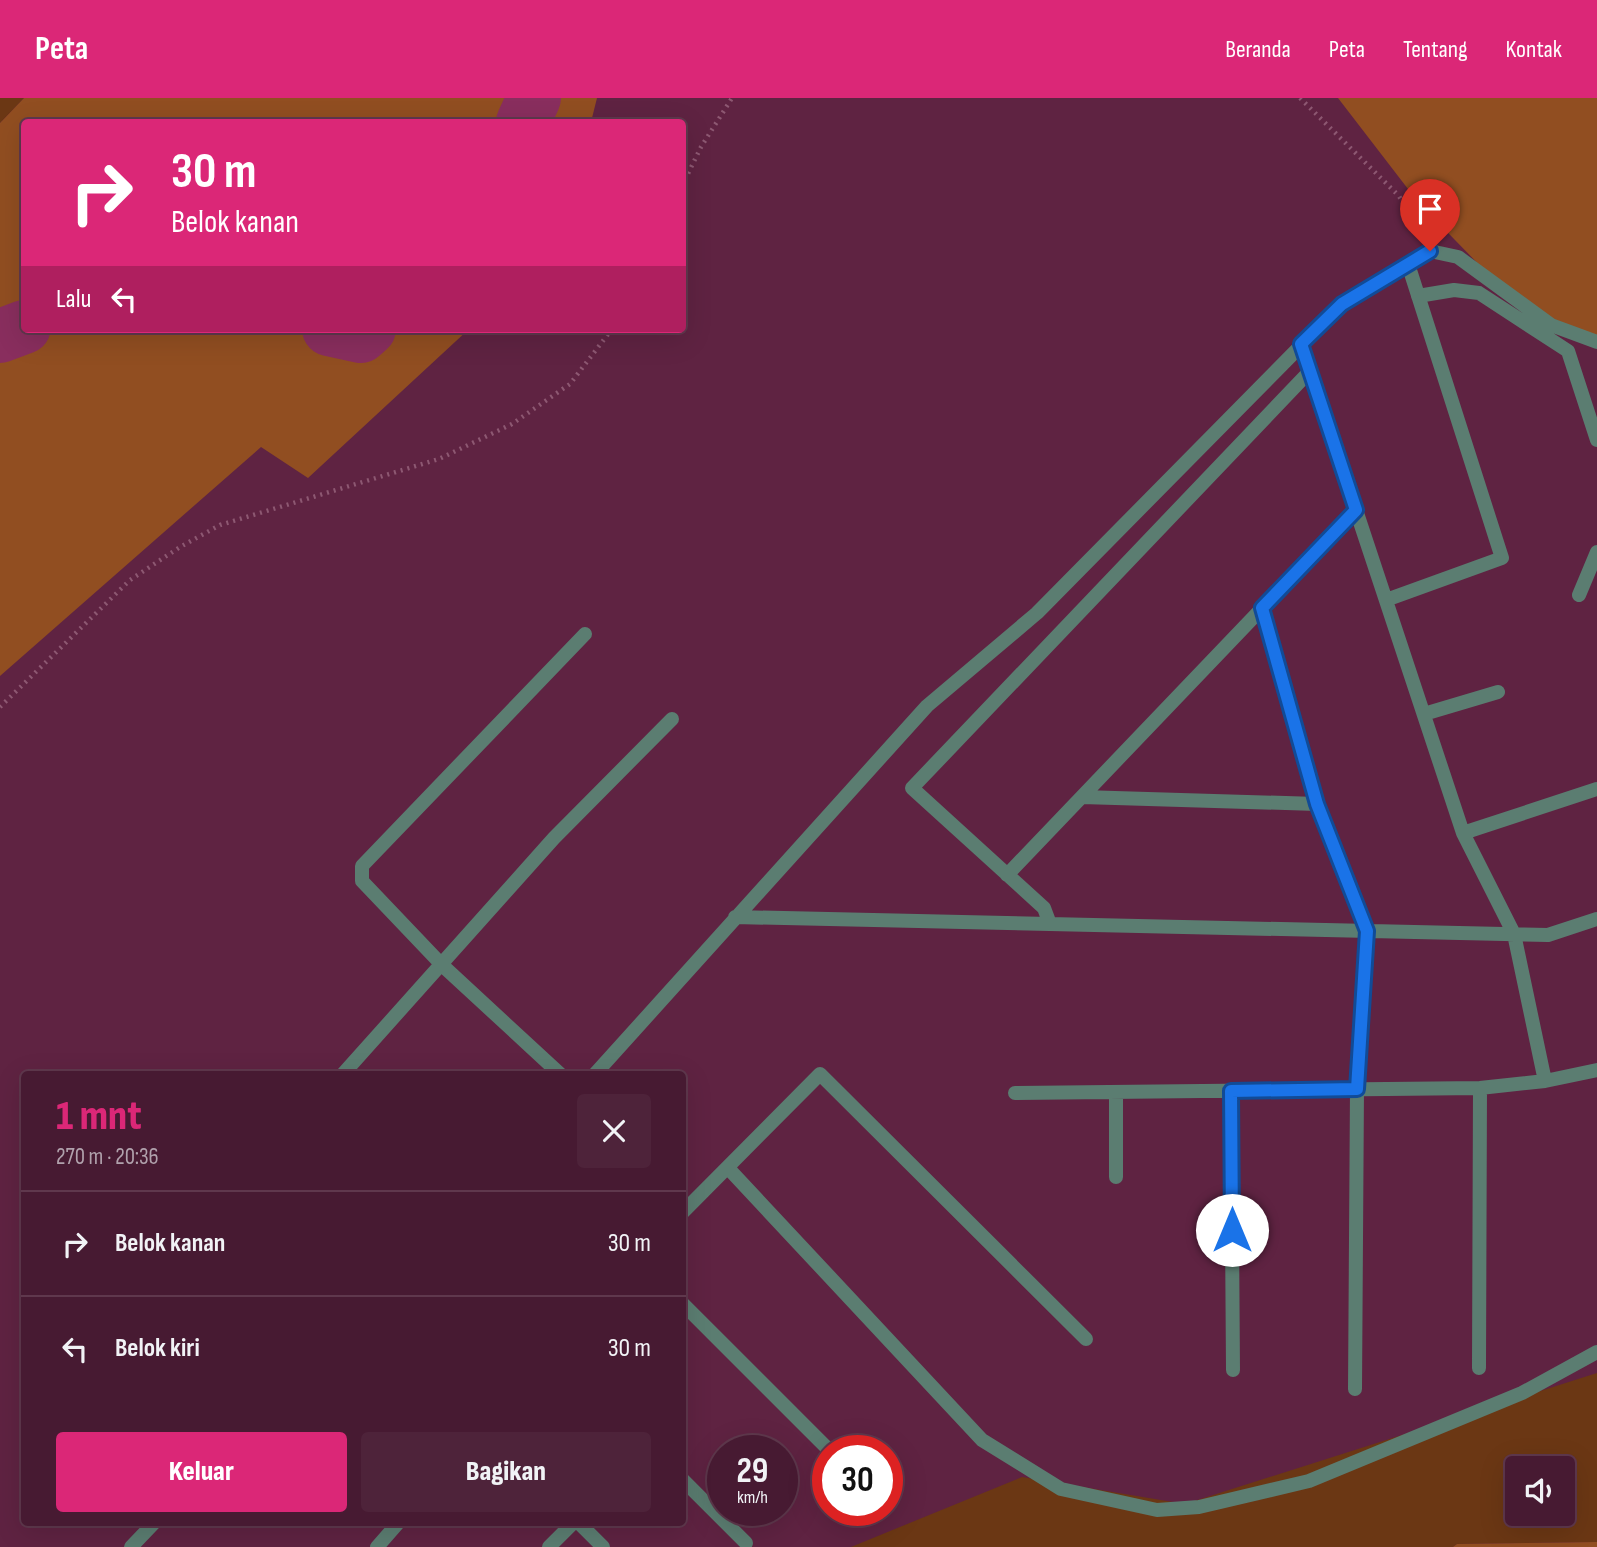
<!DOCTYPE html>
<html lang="id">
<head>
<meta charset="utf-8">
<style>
  :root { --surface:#471a32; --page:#4e233a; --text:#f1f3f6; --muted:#b0a1ac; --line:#5f384d; --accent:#db2777 }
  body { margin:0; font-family:"Sofia Sans Condensed",sans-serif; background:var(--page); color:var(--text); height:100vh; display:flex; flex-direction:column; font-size:26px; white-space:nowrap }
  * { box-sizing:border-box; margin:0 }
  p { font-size:23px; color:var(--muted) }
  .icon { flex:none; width:38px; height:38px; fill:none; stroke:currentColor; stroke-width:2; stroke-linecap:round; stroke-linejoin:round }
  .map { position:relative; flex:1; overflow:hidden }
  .panel { position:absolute; left:21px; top:973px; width:665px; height:455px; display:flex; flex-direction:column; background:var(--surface); border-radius:7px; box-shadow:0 7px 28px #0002,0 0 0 2px var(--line) }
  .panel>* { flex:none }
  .banner { position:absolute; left:21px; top:21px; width:665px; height:214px; border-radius:7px; box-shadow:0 7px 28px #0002,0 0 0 2px var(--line); background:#db2777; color:#fff; overflow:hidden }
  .controls { position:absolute; left:1505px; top:1358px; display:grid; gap:14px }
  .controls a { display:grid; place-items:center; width:70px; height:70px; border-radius:7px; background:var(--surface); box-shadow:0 7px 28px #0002,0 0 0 2px var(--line); font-size:35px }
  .speed { position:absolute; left:707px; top:1337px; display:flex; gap:14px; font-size:35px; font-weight:700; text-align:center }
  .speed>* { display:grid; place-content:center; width:91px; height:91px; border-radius:50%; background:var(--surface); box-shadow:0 7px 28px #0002,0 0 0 2px var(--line); line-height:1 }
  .speed small { font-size:18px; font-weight:400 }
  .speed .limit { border:10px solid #d22; background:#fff; color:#111 }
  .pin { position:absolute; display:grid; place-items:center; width:60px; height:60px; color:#fff; margin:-72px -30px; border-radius:50% 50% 50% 0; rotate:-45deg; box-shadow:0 0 7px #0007 }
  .pin .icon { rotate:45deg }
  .me { position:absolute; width:77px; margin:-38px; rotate:0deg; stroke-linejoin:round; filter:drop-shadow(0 0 5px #0008) }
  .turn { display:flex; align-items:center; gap:24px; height:147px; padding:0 35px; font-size:32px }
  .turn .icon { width:91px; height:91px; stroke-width:2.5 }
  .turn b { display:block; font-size:49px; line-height:60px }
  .then { display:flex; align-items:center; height:66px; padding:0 35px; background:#0003; gap:14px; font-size:26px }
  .round { display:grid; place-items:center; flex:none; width:74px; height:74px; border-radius:7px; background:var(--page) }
  .summary { display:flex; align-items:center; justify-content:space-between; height:119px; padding:0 35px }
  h1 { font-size:42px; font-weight:800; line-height:52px; color:var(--accent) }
  .cta { display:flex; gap:14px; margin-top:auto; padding:14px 35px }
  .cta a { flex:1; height:80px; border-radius:7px; background:var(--accent); color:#fff; font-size:28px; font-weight:800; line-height:80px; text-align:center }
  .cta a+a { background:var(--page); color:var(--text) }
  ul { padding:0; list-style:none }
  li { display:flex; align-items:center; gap:21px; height:105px; padding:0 35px; border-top:2px solid var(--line) }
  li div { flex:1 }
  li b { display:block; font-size:26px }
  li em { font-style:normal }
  header { display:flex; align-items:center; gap:42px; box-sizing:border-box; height:98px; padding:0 35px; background:var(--accent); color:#fff }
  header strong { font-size:33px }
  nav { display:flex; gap:38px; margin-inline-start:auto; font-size:24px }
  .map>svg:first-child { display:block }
</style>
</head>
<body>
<header>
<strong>Peta</strong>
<nav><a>Beranda</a><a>Peta</a><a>Tentang</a><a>Kontak</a></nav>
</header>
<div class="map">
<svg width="1597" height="1449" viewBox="0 0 1597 1449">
  <rect width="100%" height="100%" fill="#5f2342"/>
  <!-- green -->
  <path fill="#6b3714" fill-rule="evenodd" d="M0 0H24L0 25Z
    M1597 1275V1444L1457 1446 1453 1449H851L1022 1379 1185 1406ZM1517 1370H1563V1416H1517Z"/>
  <!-- forest -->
  <path fill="#914e21" d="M24 0H597L591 24H24V231H469L308 380 261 349 0 578V25Z
    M1338 0H1597V248L1527 216 1418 104Z
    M1597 1444V1449H1453L1457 1446Z"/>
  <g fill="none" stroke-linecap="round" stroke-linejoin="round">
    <!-- river -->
    <path stroke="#892e5e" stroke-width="54" d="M523 24 534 0
      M329 231 361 238 369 231
      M0 238 24 229"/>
    <!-- path -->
    <path stroke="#8d5872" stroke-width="4.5" stroke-dasharray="2 5" stroke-linecap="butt" d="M1300 0 1399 98 1419 134
      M682 88 701 49 732 0
      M0 609 130 482 180 449 220 427 439 361 512 326 570 286 612 231"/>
    <!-- minor -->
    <path stroke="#5b7d71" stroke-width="14" d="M1418 198 1454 192 1479 195 1568 253 1597 342
      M1301 246 1463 735 1514 836 1545 983
      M1579 497 1597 454
      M1386 502 1502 460 1408 166
      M1262 511 1317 706 1367 833 1357 991 1355 1291
      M1424 616 1498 594
      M1082 699 1317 706
      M1463 735 1597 691
      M1007 777 1356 412
      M735 819 1548 837 1597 821
      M1050 826 1044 810 912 690 1310 273
      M343 976 554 740 672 621
      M560 976 442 867 362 783V768L585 536
      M595 976 927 608 1037 515 1342 206 1430 153 1458 159 1551 227 1597 244
      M1231 993 1233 1272
      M1116 994V1079
      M1015 995 1480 990 1545 983 1597 972
      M728 1070 982 1342 1061 1391 1157 1412 1199 1409 1309 1383 1522 1295 1597 1254
      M682 1115 820 976 1086 1241
      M682 1205 830 1353
      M1479 1270 1480 990
      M682 1381 746 1445
      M578 1424 603 1449
      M131 1449 155 1424
      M377 1449 399 1424
      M549 1449 574 1424"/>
  </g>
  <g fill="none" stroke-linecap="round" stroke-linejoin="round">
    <!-- route casing -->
    <g stroke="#114b97" stroke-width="18">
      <path id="route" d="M1232 1132 1231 993 1357 991 1367 833 1317 706 1262 510 1356 412 1301 246 1342 206 1430 153"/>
    </g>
    <!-- route -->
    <use href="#route" stroke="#1a73e8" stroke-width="12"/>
  </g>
</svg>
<div class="controls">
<a><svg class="icon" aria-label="sound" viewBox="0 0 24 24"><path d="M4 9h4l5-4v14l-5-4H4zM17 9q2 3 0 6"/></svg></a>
</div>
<div class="speed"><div>29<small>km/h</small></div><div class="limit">30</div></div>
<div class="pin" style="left:1430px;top:153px;background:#d93025"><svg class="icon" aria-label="arrive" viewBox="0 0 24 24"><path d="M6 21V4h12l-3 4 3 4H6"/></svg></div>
<svg class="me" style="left:1232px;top:1132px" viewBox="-20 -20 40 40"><circle r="19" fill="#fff"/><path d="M0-13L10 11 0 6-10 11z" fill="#1a73e8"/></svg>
<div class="banner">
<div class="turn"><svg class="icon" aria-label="right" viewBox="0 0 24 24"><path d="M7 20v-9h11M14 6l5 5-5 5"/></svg><div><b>30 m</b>Belok kanan</div></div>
<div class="then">Lalu<svg class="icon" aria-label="left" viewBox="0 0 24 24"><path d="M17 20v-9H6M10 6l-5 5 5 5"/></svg></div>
</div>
<section class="panel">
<div class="summary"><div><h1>1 mnt</h1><p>270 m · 20:36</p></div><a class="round"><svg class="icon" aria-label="close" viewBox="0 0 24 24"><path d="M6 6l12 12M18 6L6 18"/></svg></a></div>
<ul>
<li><svg class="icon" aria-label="right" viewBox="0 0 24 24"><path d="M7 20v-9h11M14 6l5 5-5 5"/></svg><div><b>Belok kanan</b></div><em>30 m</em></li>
<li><svg class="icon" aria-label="left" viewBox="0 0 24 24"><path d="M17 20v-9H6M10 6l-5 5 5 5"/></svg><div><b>Belok kiri</b></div><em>30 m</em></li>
</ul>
<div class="cta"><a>Keluar</a><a>Bagikan</a></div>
</section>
</div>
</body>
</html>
